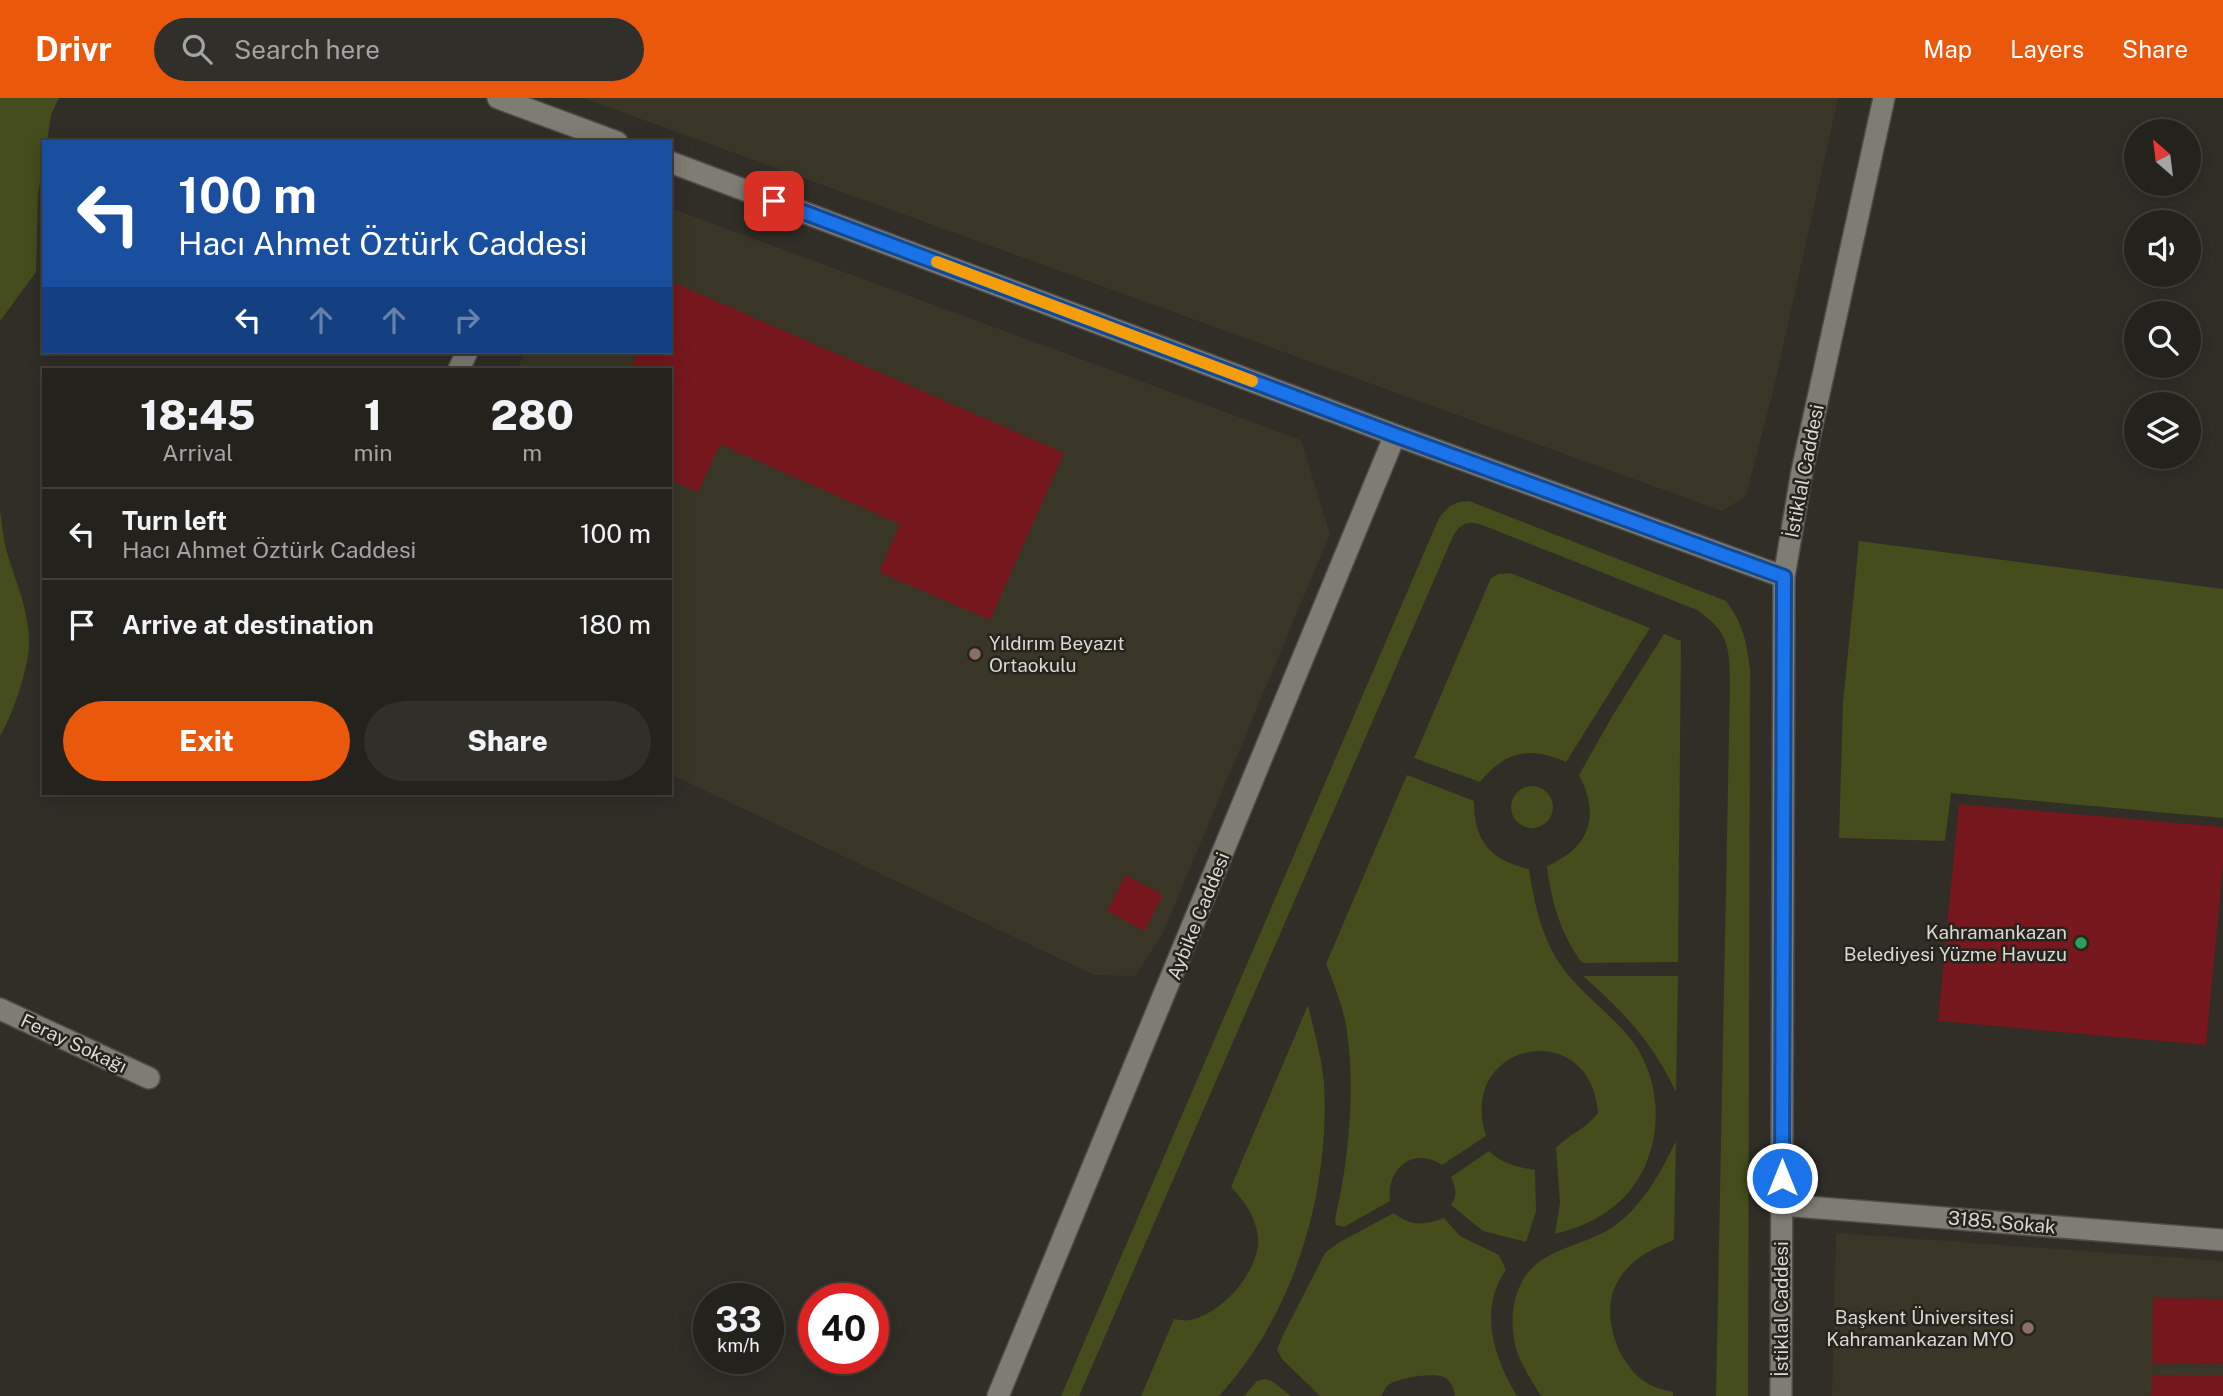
<!DOCTYPE html>
<html lang="en">
<head>
<meta charset="utf-8">
<style>
  :root { --surface:#24221d; --page:#302f2a; --text:#f1f3f6; --muted:#a3a4a4; --line:#413f3b; --accent:#ea580c }
  body { margin:0; font-family:"Public Sans",sans-serif; background:var(--page); color:var(--text); height:100vh; display:flex; flex-direction:column; font-size:26px; white-space:nowrap }
  * { box-sizing:border-box; margin:0 }
  p { font-size:23px; color:var(--muted) }
  .icon { flex:none; width:38px; height:38px; fill:none; stroke:currentColor; stroke-width:2; stroke-linecap:round; stroke-linejoin:round }
  .map { position:relative; flex:1; overflow:hidden }
  .side { position:absolute; left:42px; top:270px; width:630px; height:427px; display:flex; flex-direction:column; background:var(--surface); border-radius:0px; box-shadow:0 4px 18px #0003,0 0 0 2px var(--line) }
  .side>* { flex:none }
  .banner { position:absolute; left:42px; top:42px; width:630px; height:214px; border-radius:0px; box-shadow:0 4px 18px #0003,0 0 0 2px var(--line); background:#1a4fa0; color:#fff; overflow:hidden }
  .needle { width:46px; rotate:332deg }
  .controls { position:absolute; left:2124px; top:21px; display:grid; gap:14px }
  .controls a { display:grid; place-items:center; width:77px; height:77px; border-radius:50%; background:var(--surface); box-shadow:0 4px 18px #0003,0 0 0 2px var(--line); font-size:35px }
  .speed { position:absolute; left:693px; top:1185px; display:flex; gap:14px; font-size:35px; font-weight:700; text-align:center }
  .speed>* { display:grid; place-content:center; width:91px; height:91px; border-radius:50%; background:var(--surface); box-shadow:0 4px 18px #0003,0 0 0 2px var(--line); line-height:1 }
  .speed small { font-size:18px; font-weight:400 }
  .speed .limit { border:10px solid #d22; background:#fff; color:#111 }
  .pin { position:absolute; display:grid; place-items:center; width:60px; height:60px; color:#fff; margin:-30px; border-radius:14px; box-shadow:0 4px 10px #0006 }
  .me { position:absolute; width:77px; margin:-38px; rotate:0deg; stroke-linejoin:round; filter:drop-shadow(0 0 5px #0008) }
  .turn { display:flex; align-items:center; gap:24px; height:147px; padding:0 21px; font-size:32px }
  .turn .icon { width:91px; height:91px; stroke-width:2.5 }
  .turn b { display:block; font-size:49px; line-height:60px }
  .lanes { display:flex; align-items:center; height:66px; padding:0 21px; background:#0003; justify-content:center; gap:35px; direction:ltr }
  .lanes .off { opacity:.35 }
  .eta { display:flex; justify-content:space-evenly; align-items:center; height:119px; text-align:center }
  .eta b { font-size:42px; font-weight:800; line-height:49px }
  .button { display:flex; gap:14px; margin-top:auto; padding:14px 21px }
  .button a { flex:1; height:80px; border-radius:42px; background:var(--accent); color:#fff; font-size:28px; font-weight:800; line-height:80px; text-align:center }
  .button a+a { background:var(--page); color:var(--text) }
  ul { padding:0; list-style:none }
  li { display:flex; align-items:center; gap:21px; height:91px; padding:0 21px; border-top:2px solid var(--line) }
  li div { flex:1 }
  li b { display:block; font-size:26px }
  li em { font-style:normal }
  header { display:flex; align-items:center; gap:42px; box-sizing:border-box; height:98px; padding:0 35px; background:var(--accent); color:#fff }
  header strong { font-size:33px }
  nav { display:flex; gap:38px; margin-inline-start:auto; font-size:24px }
  .search { width:490px; height:63px; background:var(--page); display:flex; align-items:center; gap:18px; box-sizing:border-box; padding:0 24px; border-radius:38px; color:var(--muted); font-size:26px }
  .map>svg:first-child { display:block }
</style>
</head>
<body>
<header>
<strong>Drivr</strong>
<div class="search"><svg class="icon" aria-label="search" viewBox="0 0 24 24"><circle cx="10" cy="10" r="6"/><path d="M15 15l6 6"/></svg>Search here</div>
<nav><a>Map</a><a>Layers</a><a>Share</a></nav>
</header>
<div class="map">
<svg width="2223" height="1298" viewBox="0 0 2223 1298">
  <rect width="100%" height="100%" fill="#302e27"/>
  <!-- built -->
  <path fill="#3a3729" d="M583 0H1838L1774 289 1746 398 1722 413Z
    M670 110 1301 342 1330 436 1162 837 1135 878 1094 877 670 676V271H517L525 254H670Z
    M1836 1135 2223 1163V1298H1832Z"/>
  <!-- green -->
  <path fill="#444d1b" d="M0 0H59L51 17 47 44H44V60L38 96 36 174 0 223Z
    M1469 403 1726 503C1743 525 1747 545 1750 572L1748 1298H1716L1730 586C1729 549 1730 535 1697 512L1490 430C1473 424 1466 420 1454 436L1079 1298H1061L1439 420C1449 407 1454 404 1469 403Z
    M0 413C2 426 3 439 6 451 14 480 28 509 29 540 31 564 13 617 0 638Z
    M1859 443 2223 491V720L1951 695 1945 743 1839 740 1843 605Z
    M1510 475 1650 530 1566 664C1529 648 1505 653 1480 684L1414 660 1491 480 1499 476Z
    M1664 536 1681 543 1678 864 1582 865C1561 836 1551 804 1547 768 1589 750 1601 718 1579 677L1613 617Z
    M1407 677 1474 703C1474 743 1490 762 1529 771 1534 804 1541 838 1560 866 1580 895 1609 914 1630 940 1669 989 1664 1070 1613 1109 1596 1123 1577 1130 1555 1136L1560 1105 1556 1050C1569 1036 1586 1031 1598 1015 1591 917 1456 943 1486 1038L1442 1067C1413 1048 1386 1071 1390 1103L1344 1129 1336 1127 1335 1121C1349 1062 1356 987 1346 927 1342 906 1334 886 1326 866Z
    M1511 709a21 21 0 1 1 42 0a21 21 0 1 1-42 0Z
    M1583 878H1678L1676 994C1653 945 1624 914 1583 878Z
    M1308 907C1314 933 1322 960 1324 986 1330 1096 1294 1216 1219 1298H1141L1174 1221C1180 1222 1186 1223 1191 1222 1221 1215 1255 1178 1258 1147 1260 1126 1245 1103 1231 1089Z
    M1676 1043 1674 1142C1651 1151 1631 1161 1618 1183 1599 1214 1617 1267 1647 1285 1655 1290 1664 1292 1673 1294V1298H1541C1533 1285 1523 1270 1518 1256 1506 1223 1513 1178 1545 1160 1566 1147 1592 1143 1613 1129 1642 1109 1661 1074 1676 1043Z
    M1489 1053C1503 1066 1516 1069 1535 1072L1536 1113 1526 1144 1483 1133 1451 1107C1458 1097 1456 1091 1451 1079Z
    M1394 1115C1411 1129 1424 1127 1444 1120L1460 1138 1499 1157 1506 1172C1478 1211 1494 1260 1517 1298H1455C1454 1291 1451 1282 1444 1279 1434 1274 1395 1280 1387 1288 1386 1289 1382 1297 1381 1298H1320L1283 1262 1277 1252 1282 1239 1325 1155 1338 1145Z
    M1265 1281 1272 1283 1291 1298H1244L1257 1283Z"/>
  <!-- building -->
  <path fill="#76181d" d="M670 183 1064 355 990 522 879 474 900 426 720 346 698 394 670 382V271H630L638 254H670Z
    M1959 706 2223 729V767L2206 947 1938 923Z
    M1126 777 1163 797 1144 833 1107 813Z
    M2153 1200 2223 1201V1266L2152 1265Z
    M2152 1277 2223 1278V1298H2151Z"/>
  <g fill="none" stroke-linecap="round" stroke-linejoin="round">
    <!-- minor casing -->
    <g stroke="#4e4c46" stroke-width="24">
      <path id="minor" d="M498 0 617 44
        M670 64 1395 337 1784 479
        M459 271 467 254
        M0 911 149 980
        M1782 1107 2223 1142
        M998 1298 1395 337
        M1781 1298 1784 479 1802 373 1884 0"/>
    </g>
    <!-- minor -->
    <use href="#minor" stroke="#7e7c73" stroke-width="21"/>
  </g>
  <g fill="none" stroke-linecap="round" stroke-linejoin="round">
    <!-- route casing -->
    <g stroke="#114b97" stroke-width="18">
      <path id="route" d="M774 103 1395 337 1784 479 1782 1080"/>
    </g>
    <!-- route -->
    <use href="#route" stroke="#1a73e8" stroke-width="12"/>
    <!-- slow -->
    <path stroke="#f59e0b" stroke-width="12" d="M937 164 1252 283"/>
  </g>
  <!-- markers -->
  <g fill="#8d6e63" stroke="#26241d" stroke-width="2.5">
    <circle cx="975" cy="556" r="7"/>
    <circle cx="2028" cy="1230" r="7"/>
  </g>
  <circle fill="#2e9e5b" stroke="#26241d" stroke-width="2.5" cx="2081" cy="845" r="7"/>
  <g text-anchor="middle" dominant-baseline="central" stroke-width="5" stroke-linejoin="round" paint-order="stroke">
    <!-- street labels -->
    <g font-size="19" fill="#d9d8d3" stroke="#26241d">
      <text transform="translate(1804 373) rotate(-79)">İstiklal Caddesi</text>
      <text transform="translate(1198 818) rotate(-68)">Aybike Caddesi</text>
      <text transform="translate(74 945) rotate(25)">Feray Sokağı</text>
      <text transform="translate(2002 1124) rotate(5)">3185. Sokak</text>
      <text transform="translate(1781 1211) rotate(-90)">İstiklal Caddesi</text>
    </g>
    <!-- poi labels -->
    <g font-size="19" fill="#d9d8d3" stroke="#26241d" text-anchor="end">
      <text x="989" y="545" text-anchor="start">Yıldırım Beyazıt<tspan x="989" dy="22">Ortaokulu</tspan></text>
      <text x="2067" y="834">Kahramankazan<tspan x="2067" dy="22">Belediyesi Yüzme Havuzu</tspan></text>
      <text x="2014" y="1219">Başkent Üniversitesi<tspan x="2014" dy="22">Kahramankazan MYO</tspan></text>
    </g>
  </g>
</svg>
<div class="controls">
<a><svg class="needle" viewBox="-14 -14 28 28"><path d="M0-13l5 13h-10z" fill="#e53935"/><path d="M0 13l5-13h-10z" fill="#a3a4a4"/></svg></a>
<a><svg class="icon" aria-label="sound" viewBox="0 0 24 24"><path d="M4 9h4l5-4v14l-5-4H4zM17 9q2 3 0 6"/></svg></a>
<a><svg class="icon" aria-label="search" viewBox="0 0 24 24"><circle cx="10" cy="10" r="6"/><path d="M15 15l6 6"/></svg></a>
<a><svg class="icon" aria-label="layers" viewBox="0 0 24 24"><path d="M12 4l9 5-9 5-9-5zM3 14l9 5 9-5"/></svg></a>
</div>
<div class="speed"><div>33<small>km/h</small></div><div class="limit">40</div></div>
<div class="pin" style="left:774px;top:103px;background:#d93025"><svg class="icon" aria-label="arrive" viewBox="0 0 24 24"><path d="M6 21V4h12l-3 4 3 4H6"/></svg></div>
<svg class="me" style="left:1782px;top:1080px" viewBox="-20 -20 40 40"><circle r="17" fill="#1a73e8" stroke="#fff" stroke-width="3"/><path d="M0-11L8 9 0 5-8 9z" fill="#fff"/></svg>
<div class="banner">
<div class="turn"><svg class="icon" aria-label="left" viewBox="0 0 24 24"><path d="M17 20v-9H6M10 6l-5 5 5 5"/></svg><div><b>100 m</b>Hacı Ahmet Öztürk Caddesi</div></div>
<div class="lanes"><svg class="icon" aria-label="left" viewBox="0 0 24 24"><path d="M17 20v-9H6M10 6l-5 5 5 5"/></svg><svg class="icon off" aria-label="ahead" viewBox="0 0 24 24"><path d="M12 20V5M6 11l6-6 6 6"/></svg><svg class="icon off" aria-label="ahead" viewBox="0 0 24 24"><path d="M12 20V5M6 11l6-6 6 6"/></svg><svg class="icon off" aria-label="right" viewBox="0 0 24 24"><path d="M7 20v-9h11M14 6l5 5-5 5"/></svg></div>
</div>
<section class="side">
<div class="eta">
<div><b>18:45</b><p>Arrival</p></div>
<div><b>1</b><p>min</p></div>
<div><b>280</b><p>m</p></div>
</div>
<ul>
<li><svg class="icon" aria-label="left" viewBox="0 0 24 24"><path d="M17 20v-9H6M10 6l-5 5 5 5"/></svg><div><b>Turn left</b><p>Hacı Ahmet Öztürk Caddesi</p></div><em>100 m</em></li>
<li><svg class="icon" aria-label="arrive" viewBox="0 0 24 24"><path d="M6 21V4h12l-3 4 3 4H6"/></svg><div><b>Arrive at destination</b></div><em>180 m</em></li>
</ul>
<div class="button"><a>Exit</a><a>Share</a></div>
</section>
</div>
</body>
</html>
